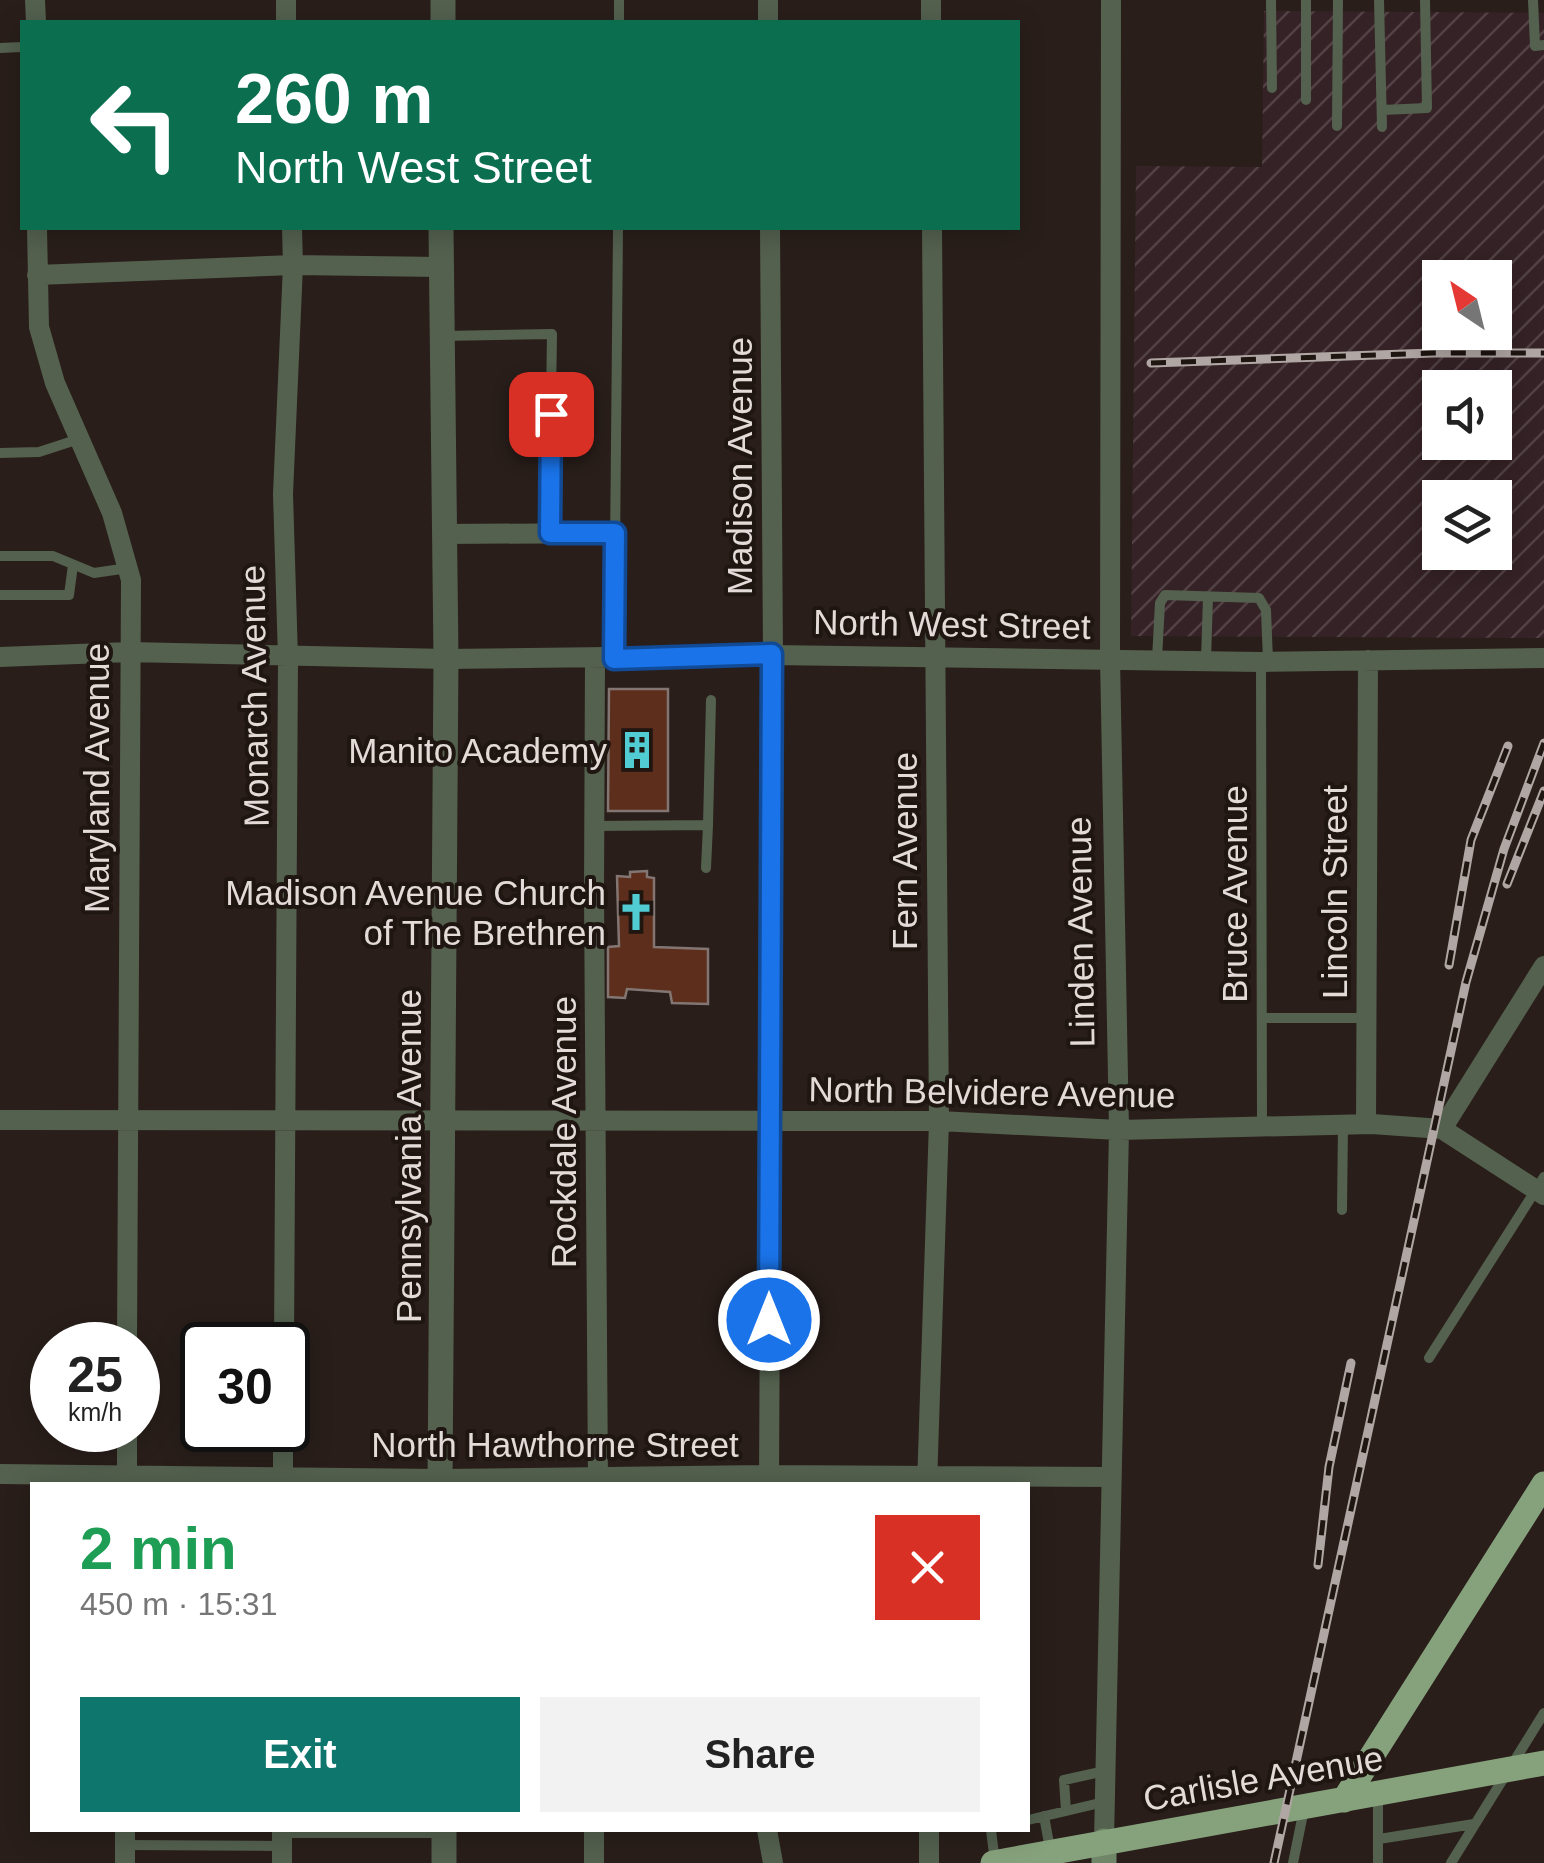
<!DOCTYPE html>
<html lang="en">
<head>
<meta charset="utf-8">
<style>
  :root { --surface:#fff; --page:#f2f2f2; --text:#222; --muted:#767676; --accent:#0f766e }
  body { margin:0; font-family:Helvetica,sans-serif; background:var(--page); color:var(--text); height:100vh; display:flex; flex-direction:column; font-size:38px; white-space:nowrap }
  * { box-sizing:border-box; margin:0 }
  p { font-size:32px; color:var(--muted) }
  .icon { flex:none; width:55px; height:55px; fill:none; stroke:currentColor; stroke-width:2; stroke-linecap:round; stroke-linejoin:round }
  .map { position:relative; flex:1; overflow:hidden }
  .drawer { position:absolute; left:30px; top:1482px; width:1000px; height:350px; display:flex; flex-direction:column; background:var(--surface); border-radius:0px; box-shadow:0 5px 25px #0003 }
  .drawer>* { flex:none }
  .hud { position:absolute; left:20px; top:20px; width:1000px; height:210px; border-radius:0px; box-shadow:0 5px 25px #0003; background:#0b6e4f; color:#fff; overflow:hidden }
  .needle { width:65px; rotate:325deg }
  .controls { position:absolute; left:1422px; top:260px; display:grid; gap:20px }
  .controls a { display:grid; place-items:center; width:90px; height:90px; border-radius:0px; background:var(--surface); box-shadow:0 5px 25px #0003; font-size:50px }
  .speed { position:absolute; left:30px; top:1322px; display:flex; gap:20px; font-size:50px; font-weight:700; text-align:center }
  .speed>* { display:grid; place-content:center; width:130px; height:130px; border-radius:50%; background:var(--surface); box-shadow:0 5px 25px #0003; line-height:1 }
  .speed small { font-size:25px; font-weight:400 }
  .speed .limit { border:5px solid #111; border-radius:15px; background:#fff; color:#111 }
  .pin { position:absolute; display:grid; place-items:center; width:85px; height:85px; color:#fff; margin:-42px; border-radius:20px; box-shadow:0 5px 15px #0006 }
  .me { position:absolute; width:110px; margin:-55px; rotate:0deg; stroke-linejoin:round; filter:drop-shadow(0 0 8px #0008) }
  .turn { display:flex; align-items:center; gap:35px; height:210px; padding:0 50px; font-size:45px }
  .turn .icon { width:130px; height:130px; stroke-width:2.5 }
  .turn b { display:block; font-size:70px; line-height:85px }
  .round { display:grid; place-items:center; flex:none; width:105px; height:105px; border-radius:0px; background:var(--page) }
  .head { display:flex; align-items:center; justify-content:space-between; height:170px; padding:0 50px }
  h1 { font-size:60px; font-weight:700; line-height:75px; color:#1e9e55 }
  .cta { display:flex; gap:20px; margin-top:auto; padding:20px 50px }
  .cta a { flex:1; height:115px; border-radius:0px; background:var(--accent); color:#fff; font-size:40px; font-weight:700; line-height:115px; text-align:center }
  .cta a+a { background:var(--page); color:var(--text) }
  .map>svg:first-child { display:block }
</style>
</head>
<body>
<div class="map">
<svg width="1544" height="1863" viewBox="0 0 1544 1863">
  <defs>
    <pattern id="industrial-furrows" width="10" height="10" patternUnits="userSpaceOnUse" patternTransform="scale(2.5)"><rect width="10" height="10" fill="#352226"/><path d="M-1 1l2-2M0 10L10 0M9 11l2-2" fill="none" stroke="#524245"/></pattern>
  </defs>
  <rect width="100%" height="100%" fill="#291e1a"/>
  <!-- industrial -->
  <path fill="url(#industrial-furrows)" fill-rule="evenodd" d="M1264 11 1544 13V638L1131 636 1136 166 1262 167ZM1440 278H1495V332H1440ZM1440 388H1495V442H1440ZM1440 498H1495V552H1440Z"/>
  <!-- building -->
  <path fill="#5c2e1b" stroke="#837672" stroke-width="2.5" d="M609 689H668V811H608Z
    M647 871V877L654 878V947L708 949V1004L672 1003 670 992 627 989 625 998 608 997V947L619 946 617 876 630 877V872Z"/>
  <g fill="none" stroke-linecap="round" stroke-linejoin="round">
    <!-- service -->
    <path stroke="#54614f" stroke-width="10" d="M1271 0 1272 88
      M1379 0 1382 127
      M1533 0 1535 46 1544 45
      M619 22V0
      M0 48 22 47
      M1306 100V0
      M1382 110 1427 108 1425 0
      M1337 126 1338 0
      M442 336 552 334 549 533
      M0 453 39 452 79 439
      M0 556H53L94 573 128 568
      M0 595H69L73 565
      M614 658 618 228
      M1157 659 1160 603 1165 595 1259 598 1266 610 1268 661
      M1206 660 1208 597
      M1261 663 1262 1126
      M595 826 708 825 711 700
      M706 868 708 825
      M1262 1018H1365
      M1342 1210 1343 1125
      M1429 1358 1544 1177
      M1378 1795V1863
      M1066 1811 1064 1780 1105 1771
      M1044 1816 1050 1849
      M1028 1820 1104 1802
      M991 1830 995 1862
      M283 1833H441
      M1379 1839 1474 1824
      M126 1845 282 1846
      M1293 1863 1304 1809
      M1451 1863 1544 1713"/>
    <!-- minor -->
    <path stroke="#54614f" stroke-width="20" d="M35 0 36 22
      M286 0V22
      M768 0V22
      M931 0V22
      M37 228 39 327 55 383 112 513 131 580 127 1345
      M37 275 293 265 440 267
      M444 534 615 533
      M0 657 129 652 446 659 773 655 1261 662 1544 658
      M595 659 594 893 598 1485
      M0 1120 939 1121 1119 1130 1372 1124 1442 1129 1544 1195
      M1366 1124 1368 660
      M1442 1129 1544 966
      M284 1345 288 658 283 494 293 265 292 228
      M0 1474 440 1479 769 1475 1110 1477
      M127 1485V1430
      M283 1485V1430
      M769 1485 773 655 770 228
      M927 1485 939 1121 932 228
      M125 1830V1863
      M767 1830 773 1863
      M1104 1841 1119 1130 1110 658 1111 0
      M282 1863V1830
      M594 1863V1830
      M929 1863V1830"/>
    <!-- tertiary -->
    <path stroke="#54614f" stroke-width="25" d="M443 22V0
      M440 1485 446 659 441 228
      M444 1863V1830"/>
    <!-- secondary -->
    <path stroke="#708669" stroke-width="25" d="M1104 1841V1863"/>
    <!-- primary -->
    <path stroke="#86a27c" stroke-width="25" d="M1344 1800 1544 1484
      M993 1863 1544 1763"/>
    <!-- rail casing -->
    <g stroke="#b0a7a4" stroke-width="9">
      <path id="rail" d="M1151 363 1433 353H1544
        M1507 884 1544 791
        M1449 965 1471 840 1508 746
        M1318 1565 1329 1467 1351 1363
        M1274 1863 1466 982 1504 849 1544 743"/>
    </g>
    <!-- rail -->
    <use href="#rail" stroke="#1f1511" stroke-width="5" stroke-dasharray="15" stroke-linecap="butt"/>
  </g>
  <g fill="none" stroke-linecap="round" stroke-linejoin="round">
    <!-- route casing -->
    <g stroke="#114b97" stroke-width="25">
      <path id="route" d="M551 414 550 533H615L614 659 772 654 769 1320"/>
    </g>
    <!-- route -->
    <use href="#route" stroke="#1a73e8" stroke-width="18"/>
  </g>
  <!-- icons -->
  <defs>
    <g id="building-bare" transform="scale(3)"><path d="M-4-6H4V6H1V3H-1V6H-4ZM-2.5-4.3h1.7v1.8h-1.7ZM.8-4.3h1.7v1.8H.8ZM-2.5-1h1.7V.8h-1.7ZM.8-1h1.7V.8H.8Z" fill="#51ccd2" stroke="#1f1511" stroke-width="2.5" paint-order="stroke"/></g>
    <g id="church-bare" transform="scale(3)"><path d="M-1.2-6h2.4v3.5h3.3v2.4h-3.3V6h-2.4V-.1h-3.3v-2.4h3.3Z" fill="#51ccd2" stroke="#1f1511" stroke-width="2.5" paint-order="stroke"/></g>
  </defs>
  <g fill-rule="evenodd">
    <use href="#building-bare" x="637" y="750"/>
    <use href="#church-bare" x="636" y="912"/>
  </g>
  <g text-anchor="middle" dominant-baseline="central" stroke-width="8" stroke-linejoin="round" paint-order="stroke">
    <!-- street labels -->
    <g font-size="35" fill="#e2dbd8" stroke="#1f1511">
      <text transform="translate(739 466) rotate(-90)">Madison Avenue</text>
      <text transform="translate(952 624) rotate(1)">North West Street</text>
      <text transform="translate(254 696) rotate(-91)">Monarch Avenue</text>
      <text transform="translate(96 778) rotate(-90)">Maryland Avenue</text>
      <text transform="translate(904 851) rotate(-90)">Fern Avenue</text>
      <text transform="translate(1334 892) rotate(-90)">Lincoln Street</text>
      <text transform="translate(1234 894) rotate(-90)">Bruce Avenue</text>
      <text transform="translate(1080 932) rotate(-91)">Linden Avenue</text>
      <text transform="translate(992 1092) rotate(1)">North Belvidere Avenue</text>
      <text transform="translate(563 1132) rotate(-90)">Rockdale Avenue</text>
      <text transform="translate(408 1156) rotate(-90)">Pennsylvania Avenue</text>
      <text x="555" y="1444">North Hawthorne Street</text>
      <text transform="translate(1263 1778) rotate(-10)">Carlisle Avenue</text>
    </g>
    <!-- poi labels -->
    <g font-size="35" fill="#e2dbd8" stroke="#1f1511" text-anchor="end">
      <text x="607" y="750">Manito Academy</text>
      <text x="606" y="892">Madison Avenue Church<tspan x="606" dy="40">of The Brethren</tspan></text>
    </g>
  </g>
</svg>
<div class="controls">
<a><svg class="needle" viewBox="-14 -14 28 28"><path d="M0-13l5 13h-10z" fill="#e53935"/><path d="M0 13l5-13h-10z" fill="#767676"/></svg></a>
<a><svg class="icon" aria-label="sound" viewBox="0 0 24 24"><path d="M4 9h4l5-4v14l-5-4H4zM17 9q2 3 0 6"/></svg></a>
<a><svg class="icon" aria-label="layers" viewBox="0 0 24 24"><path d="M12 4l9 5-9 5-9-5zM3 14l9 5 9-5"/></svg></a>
</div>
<div class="speed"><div>25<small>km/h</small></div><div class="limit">30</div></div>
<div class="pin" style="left:551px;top:414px;background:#d93025"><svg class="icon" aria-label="arrive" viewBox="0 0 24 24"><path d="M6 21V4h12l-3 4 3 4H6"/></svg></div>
<svg class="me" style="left:769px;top:1320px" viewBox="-20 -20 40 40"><circle r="17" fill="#1a73e8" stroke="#fff" stroke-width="3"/><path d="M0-11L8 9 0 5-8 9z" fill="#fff"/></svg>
<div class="hud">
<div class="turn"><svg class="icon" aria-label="left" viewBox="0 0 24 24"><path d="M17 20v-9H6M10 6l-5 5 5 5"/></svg><div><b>260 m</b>North West Street</div></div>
</div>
<section class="drawer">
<div class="head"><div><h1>2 min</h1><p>450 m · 15:31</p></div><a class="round" style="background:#d93025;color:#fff"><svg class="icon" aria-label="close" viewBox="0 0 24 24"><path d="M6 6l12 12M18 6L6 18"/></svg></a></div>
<div class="cta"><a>Exit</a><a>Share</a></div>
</section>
</div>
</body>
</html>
